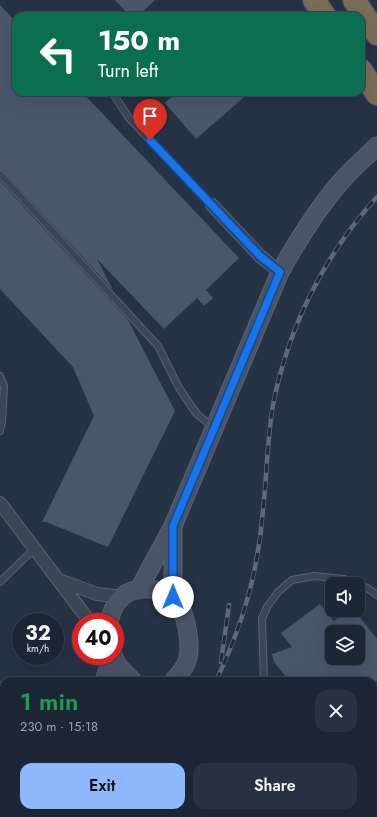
<!DOCTYPE html>
<html lang="en">
<head>
<meta charset="utf-8">
<style>
  :root { --surface:#1c2634; --page:#293240; --text:#f1f3f6; --muted:#a0a5ac; --line:#3a434f; --accent:#8fb7fc }
  body { margin:0; font-family:Jost,sans-serif; background:var(--page); color:var(--text); height:100vh; display:flex; flex-direction:column; font-size:15px; white-space:nowrap }
  * { box-sizing:border-box; margin:0 }
  p { font-size:13px; color:var(--muted) }
  .icon { flex:none; width:22px; height:22px; fill:none; stroke:currentColor; stroke-width:2; stroke-linecap:round; stroke-linejoin:round }
  .map { position:relative; flex:1; overflow:hidden }
  .side { position:absolute; left:0px; top:677px; width:377px; height:140px; display:flex; flex-direction:column; background:var(--surface); border-radius:12px 12px 0 0; box-shadow:0 4px 16px #0002,0 0 0 1px var(--line) }
  .side>* { flex:none }
  .banner { position:absolute; left:12px; top:12px; width:353px; height:84px; border-radius:12px; box-shadow:0 4px 16px #0002,0 0 0 1px var(--line); background:#0b6e4f; color:#fff; overflow:hidden }
  .controls { position:absolute; left:325px; top:577px; display:grid; gap:8px }
  .controls a { display:grid; place-items:center; width:40px; height:40px; border-radius:8px; background:var(--surface); box-shadow:0 4px 16px #0002,0 0 0 1px var(--line); font-size:20px }
  .speed { position:absolute; left:12px; top:613px; display:flex; gap:8px; font-size:20px; font-weight:700; text-align:center }
  .speed>* { display:grid; place-content:center; width:52px; height:52px; border-radius:50%; background:var(--surface); box-shadow:0 4px 16px #0002,0 0 0 1px var(--line); line-height:1 }
  .speed small { font-size:10px; font-weight:400 }
  .speed .limit { border:6px solid #d22; background:#fff; color:#111 }
  .pin { position:absolute; display:grid; place-items:center; width:34px; height:34px; color:#fff; margin:-41px -17px; border-radius:50% 50% 50% 0; rotate:-45deg; box-shadow:0 0 4px #0007 }
  .pin .icon { rotate:45deg }
  .me { position:absolute; width:44px; margin:-22px; rotate:0deg; stroke-linejoin:round; filter:drop-shadow(0 0 3px #0008) }
  .turn { display:flex; align-items:center; gap:14px; height:84px; padding:0 20px; font-size:18px }
  .turn .icon { width:52px; height:52px; stroke-width:2.5 }
  .turn b { display:block; font-size:28px; line-height:34px }
  .round { display:grid; place-items:center; flex:none; width:42px; height:42px; border-radius:12px; background:var(--page) }
  .head { display:flex; align-items:center; justify-content:space-between; height:68px; padding:0 20px }
  h1 { font-size:24px; font-weight:600; line-height:30px; color:#1e9e55 }
  .primary-button { display:flex; gap:8px; margin-top:auto; padding:8px 20px }
  .primary-button a { flex:1; height:46px; border-radius:12px; background:var(--accent); color:#111; font-size:16px; font-weight:600; line-height:46px; text-align:center }
  .primary-button a+a { background:var(--page); color:var(--text) }
  .map>svg:first-child { display:block }
</style>
</head>
<body>
<div class="map">
<svg width="377" height="817" viewBox="0 0 377 817">
  <rect width="100%" height="100%" fill="#263345"/>
  <!-- building -->
  <path fill="#4a576b" fill-rule="evenodd" d="M115 0H155L138 16H130Z
    M0 5 16 22V92H82L239 258 206 290 213 298 204 306 197 298 164 329 97 259 113 290 3 171 0 170Z
    M177 92H250L196 139 165 103Z
    M0 181 128 320 175 411 108 547 46 522H42L94 416 73 367 0 289Z
    M320 604 334 621 348 610H354L377 639V681H289L274 662 272 654 292 647 281 633ZM332 632H358V658H332Z"/>
  <g fill="none" stroke-linecap="round" stroke-linejoin="round">
    <!-- lane casing -->
    <g stroke="#5a6371" stroke-width="8">
      <path id="lane" d="M112 92 129 118 212 205
        M0 174 158 346 178 386 191 406 197 414 213 427
        M0 376 4 386 2 422 0 431
        M0 582 35 548
        M358 584 367 588 377 595
        M264 681 262 619 267 607 278 592 292 580 314 576 344 579 357 584
        M0 685 4 689
        M0 779 4 775
        M0 808 4 812
        M302 813 304 817
        M356 813 362 817
        M228 817 232 813
        M333 817 334 813"/>
    </g>
    <!-- street casing -->
    <g stroke="#5a6371" stroke-width="14">
      <path id="street" d="M212 205 260 256 280 272
        M0 503 90 622
        M59 580 97 594 122 597"/>
    </g>
    <!-- secondary casing -->
    <g stroke="#5a6371" stroke-width="19">
      <path id="secondary" d="M139 589 173 526 280 272C299 238 320 204 346 176 356 165 367 156 377 146
        M173 597V529
        M109 622C111 613 114 604 121 598 134 585 159 587 173 597 186 607 191 643 188 658 186 666 179 675 173 681
        M113 656 119 667 133 681
        M104 681 112 656
        M248 813 251 817
        M48 817 51 813"/>
    </g>
    <!-- highway casing -->
    <g stroke="#46505f" stroke-width="24">
      <path id="highway" d="M314 0 325 16
        M354 0 377 34
        M361 70 377 94"/>
    </g>
    <!-- lane -->
    <use href="#lane" stroke="#3b4554" stroke-width="6"/>
    <!-- street -->
    <use href="#street" stroke="#3b4554" stroke-width="12"/>
    <!-- secondary -->
    <use href="#secondary" stroke="#495467" stroke-width="17"/>
    <!-- highway -->
    <use href="#highway" stroke="#7a6d58" stroke-width="22"/>
    <!-- rail casing -->
    <g stroke="#5d697b" stroke-width="4.5">
      <path id="rail" d="M221 662 229 605
        M216 681C243 624 258 573 263 510 267 475 267 440 273 405 288 328 324 255 377 197
        M143 817 146 813"/>
    </g>
    <!-- rail -->
    <use href="#rail" stroke="#1f2a3a" stroke-width="3" stroke-dasharray="9" stroke-linecap="butt"/>
  </g>
  <g fill="none" stroke-linecap="round" stroke-linejoin="round">
    <!-- route casing -->
    <g stroke="#114b97" stroke-width="10">
      <path id="route" d="M150 140 260 256 280 272 173 526V597"/>
    </g>
    <!-- route -->
    <use href="#route" stroke="#1a73e8" stroke-width="7"/>
  </g>
</svg>
<div class="controls">
<a><svg class="icon" aria-label="sound" viewBox="0 0 24 24"><path d="M4 9h4l5-4v14l-5-4H4zM17 9q2 3 0 6"/></svg></a>
<a><svg class="icon" aria-label="layers" viewBox="0 0 24 24"><path d="M12 4l9 5-9 5-9-5zM3 14l9 5 9-5"/></svg></a>
</div>
<div class="speed"><div>32<small>km/h</small></div><div class="limit">40</div></div>
<div class="pin" style="left:150px;top:140px;background:#d93025"><svg class="icon" aria-label="arrive" viewBox="0 0 24 24"><path d="M6 21V4h12l-3 4 3 4H6"/></svg></div>
<svg class="me" style="left:173px;top:597px" viewBox="-20 -20 40 40"><circle r="19" fill="#fff"/><path d="M0-13L10 11 0 6-10 11z" fill="#1a73e8"/></svg>
<div class="banner">
<div class="turn"><svg class="icon" aria-label="left" viewBox="0 0 24 24"><path d="M17 20v-9H6M10 6l-5 5 5 5"/></svg><div><b>150 m</b>Turn left</div></div>
</div>
<section class="side">
<div class="head"><div><h1>1 min</h1><p>230 m · 15:18</p></div><a class="round"><svg class="icon" aria-label="close" viewBox="0 0 24 24"><path d="M6 6l12 12M18 6L6 18"/></svg></a></div>
<div class="primary-button"><a>Exit</a><a>Share</a></div>
</section>
</div>
</body>
</html>
